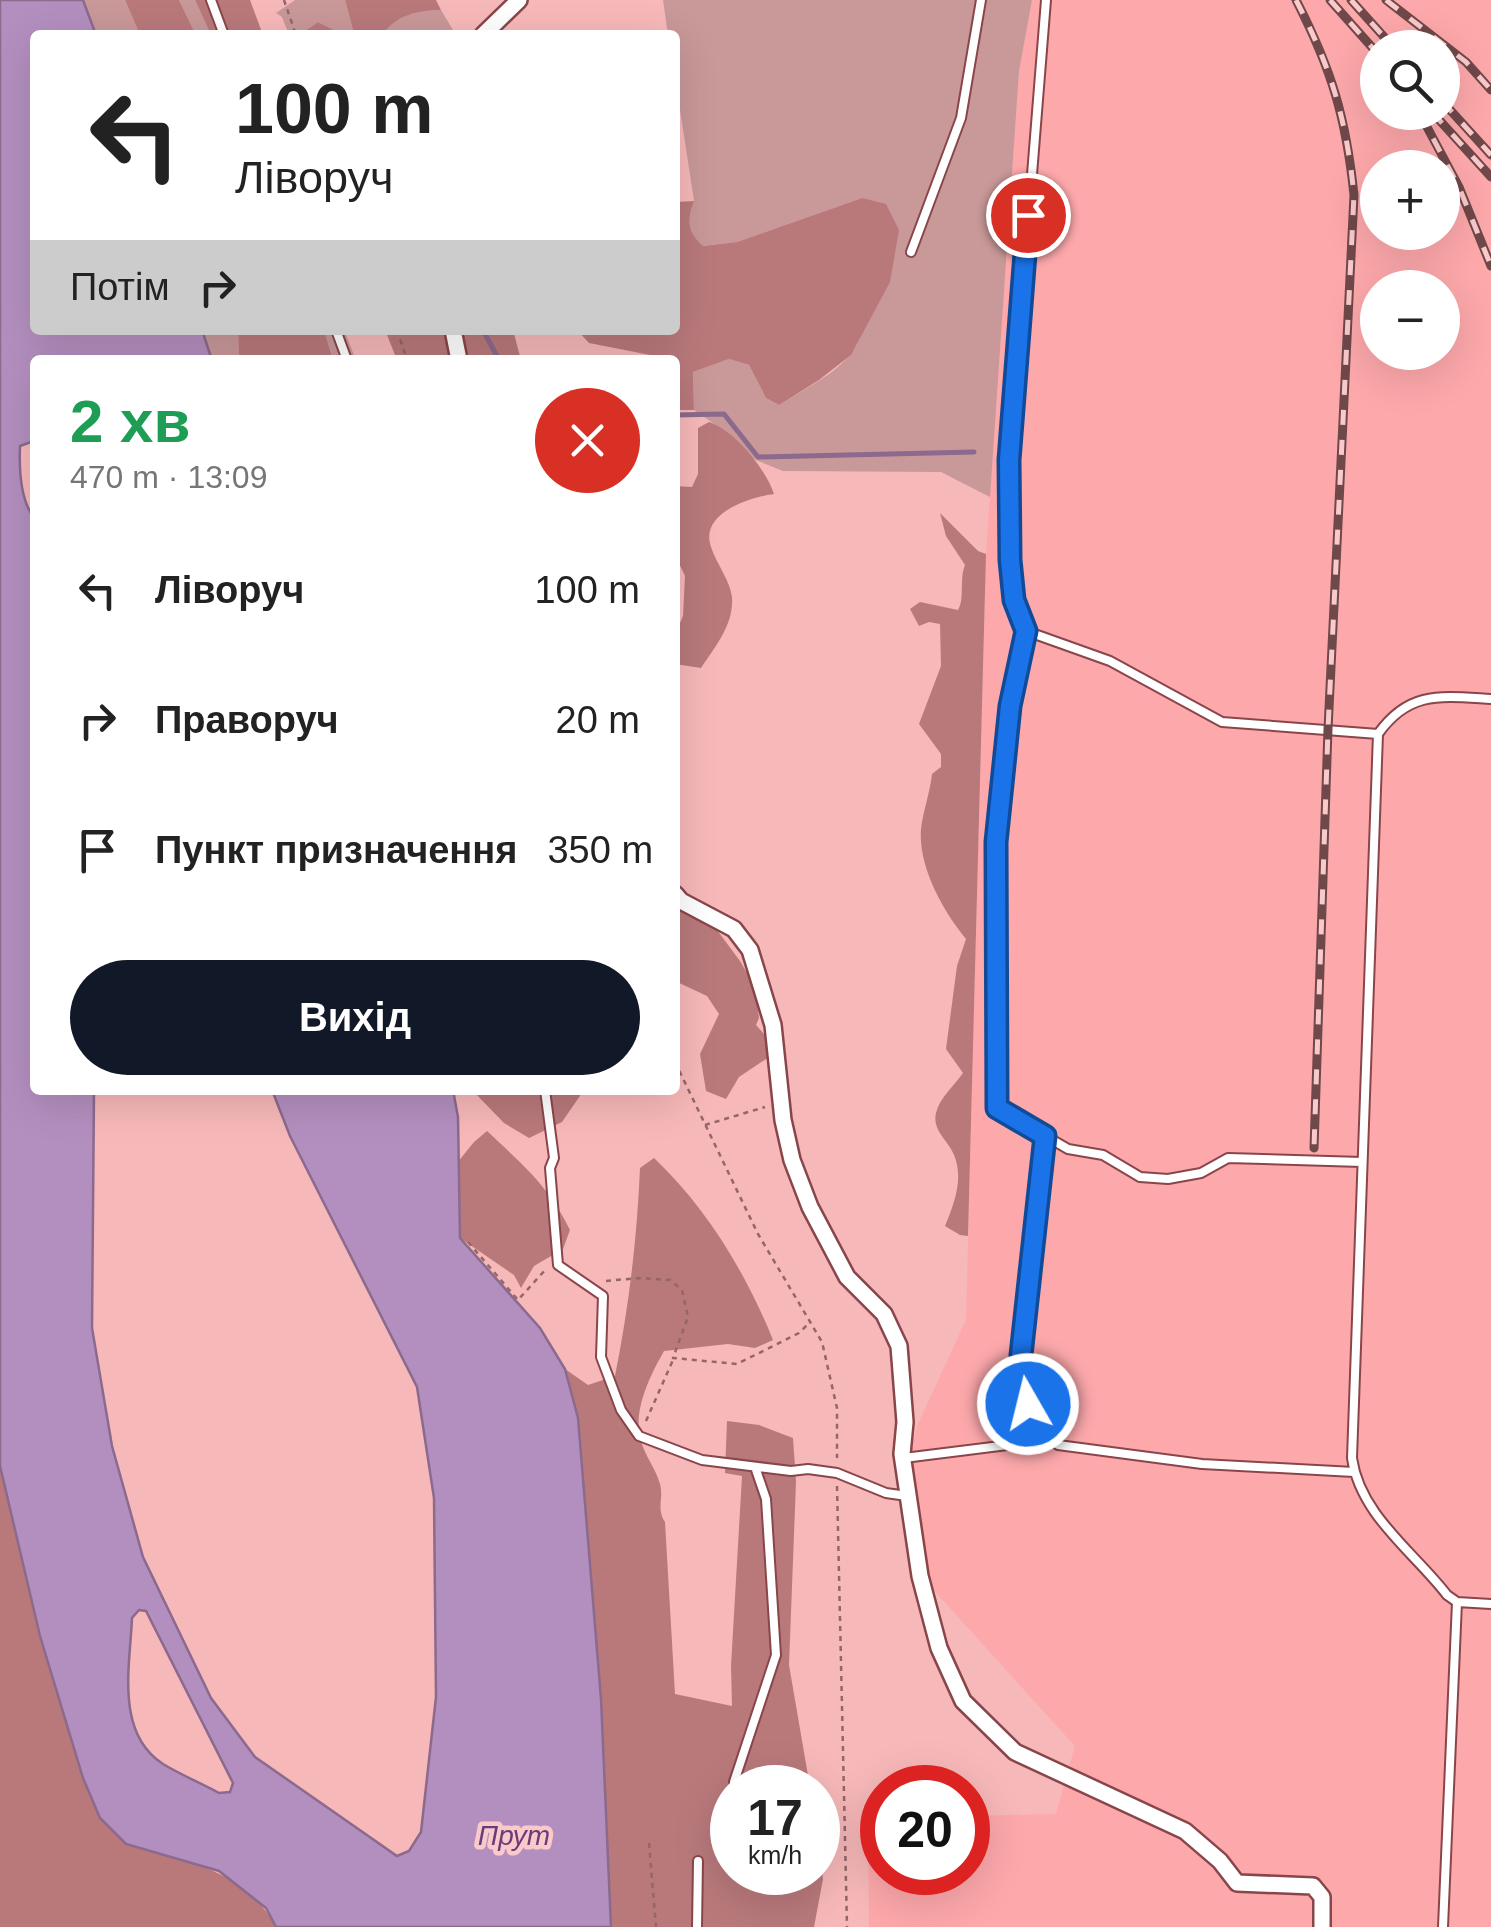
<!DOCTYPE html>
<html lang="uk">
<head>
<meta charset="utf-8">
<style>
  :root { --surface:#fff; --page:#f2f2f2; --text:#222; --muted:#767676; --accent:#111827 }
  body { margin:0; font-family:Helvetica,sans-serif; background:var(--page); color:var(--text); height:100vh; display:flex; flex-direction:column; font-size:38px; white-space:nowrap }
  * { box-sizing:border-box; margin:0 }
  p { font-size:32px; color:var(--muted) }
  .icon { flex:none; width:55px; height:55px; fill:none; stroke:currentColor; stroke-width:2; stroke-linecap:round; stroke-linejoin:round }
  .map { position:relative; flex:1; overflow:hidden }
  .panel { position:absolute; left:30px; top:355px; width:650px; height:740px; display:flex; flex-direction:column; background:var(--surface); border-radius:10px; box-shadow:0 10px 40px #0002 }
  .panel>* { flex:none }
  .hud { position:absolute; left:30px; top:30px; width:650px; height:305px; border-radius:10px; box-shadow:0 10px 40px #0002; background:#fff; color:var(--text); overflow:hidden }
  .tools { position:absolute; left:1360px; top:30px; display:grid; gap:20px }
  .tools a { display:grid; place-items:center; width:100px; height:100px; border-radius:50%; background:var(--surface); box-shadow:0 10px 40px #0002; font-size:50px }
  .speed { position:absolute; left:710px; top:1765px; display:flex; gap:20px; font-size:50px; font-weight:700; text-align:center }
  .speed>* { display:grid; place-content:center; width:130px; height:130px; border-radius:50%; background:var(--surface); box-shadow:0 10px 40px #0002; line-height:1 }
  .speed small { font-size:25px; font-weight:400 }
  .speed .limit { border:15px solid #d22; background:#fff; color:#111 }
  .pin { position:absolute; display:grid; place-items:center; width:85px; height:85px; color:#fff; margin:-42px; border:5px solid #fff; border-radius:50%; box-shadow:0 2px 10px #0007 }
  .me { position:absolute; width:110px; margin:-55px; rotate:352deg; stroke-linejoin:round; filter:drop-shadow(0 0 8px #0008) }
  .turn { display:flex; align-items:center; gap:35px; height:210px; padding:0 40px; font-size:45px }
  .turn .icon { width:130px; height:130px; stroke-width:2.5 }
  .turn b { display:block; font-size:70px; line-height:85px }
  .then { display:flex; align-items:center; height:95px; padding:0 40px; background:#0003; gap:20px; font-size:38px }
  .round { display:grid; place-items:center; flex:none; width:105px; height:105px; border-radius:52px; background:var(--page) }
  .headline { display:flex; align-items:center; justify-content:space-between; height:170px; padding:0 40px }
  h1 { font-size:60px; font-weight:600; line-height:75px; color:#1e9e55 }
  .button { display:flex; gap:20px; margin-top:auto; padding:20px 40px }
  .button a { flex:1; height:115px; border-radius:60px; background:var(--accent); color:#fff; font-size:40px; font-weight:600; line-height:115px; text-align:center }
  ul { padding:0; list-style:none }
  li { display:flex; align-items:center; gap:30px; height:130px; padding:0 40px }
  li div { flex:1 }
  li b { display:block; font-size:38px }
  li em { font-style:normal }
  .map>svg:first-child { display:block }
</style>
</head>
<body>
<div class="map">
<svg width="1491" height="1927" viewBox="0 0 1491 1927">
  <rect width="100%" height="100%" fill="#f7b8b9"/>
  <!-- built -->
  <path fill="#fda8ab" fill-rule="evenodd" d="M1032 0H1491V1927H869L868 1818 882 1817V1872H968V1816L1056 1814 1075 1746 920 1575 911 1451 918 1424 966 1320 986 554 1019 71ZM1378 48H1442V112H1378ZM1378 168H1442V232H1378ZM1378 288H1442V352H1378Z"/>
  <!-- green -->
  <path fill="#c99899" d="M83 0H125L140 35H96Z
    M179 0H195L211 35H196Z
    M295 0H345L353 30 336 31 318 22 299 35H289L282 17 276 13Z
    M663 0H1032L1019 71 990 497 941 472 783 471 751 458 729 434 694 410 693 372 729 359 749 365 766 398 779 405C802 390 831 377 849 356 879 323 864 241 862 198L737 242 702 246C687 232 687 220 694 201L675 77V35H668Z
    M441 10 456 35H382C397 15 416 11 441 10Z
    M202 330H238L239 360H212Z
    M324 330H344L356 360H333Z"/>
  <!-- forest -->
  <path fill="#b9797b" d="M125 0H179L196 35H140Z
    M195 0H250L263 35H211Z
    M345 0H436L441 10C416 11 397 15 382 35H299L318 22 336 31 353 30Z
    M862 198 886 204 899 230 890 282 851 355 819 380 779 405 766 398 749 365 729 359 693 372 694 410H675V360H651L650 355 589 343 577 330H675V202L694 201C687 220 687 232 703 246L737 242Z
    M238 330H324L333 360H239Z
    M385 330H513L521 360H397Z
    M709 422C734 430 766 469 774 494 750 497 699 513 711 547 716 563 730 580 732 597 734 625 715 647 701 668L675 664V635L683 616 685 576 675 555V486L692 487 698 474V428Z
    M940 513 978 551 986 554 968 1236 960 1235 945 1226C954 1204 964 1179 954 1155 948 1140 932 1131 936 1113 940 1097 954 1086 963 1073L946 1049 957 966 966 939C943 911 918 867 921 829 923 811 930 793 932 774L941 767V754L919 724 941 666 940 624 929 622 919 626 910 609 920 602 958 610C965 599 959 579 965 565L946 536Z
    M675 904 711 922 740 961 755 987 759 1018 756 1025 771 1042 772 1055 739 1077 726 1099 706 1091 700 1054 719 1014 707 996 675 981Z
    M472 1090H584L562 1122 529 1138 504 1123Z
    M487 1131C522 1164 549 1186 570 1230L563 1249 534 1266 521 1288 514 1275 460 1238 457 1163 474 1142Z
    M654 1158C706 1207 746 1273 773 1340L755 1348 728 1344 664 1351C650 1376 632 1411 641 1441 645 1456 656 1469 660 1484 664 1498 656 1508 665 1522L675 1694 732 1706 731 1666 742 1476 725 1473 727 1421 759 1425 793 1438 796 1482 789 1665 810 1787 732 1788V1872H818V1841L823 1879 814 1927H611L601 1699 578 1418 565 1369 588 1385 615 1376C629 1306 637 1239 640 1168Z
    M0 1466 40 1636 126 1844C184 1861 245 1869 276 1927H0Z"/>
  <!-- water -->
  <path fill="#b38fbf" stroke="#8c6a8d" stroke-width="2.5" fill-rule="evenodd" d="M0 0H83L96 35H35V330H202L212 360H35V447L31 442 20 446C19 470 20 501 35 519V1090H94L92 1328 112 1446 143 1557 211 1698 255 1757 397 1856 409 1851 421 1832 436 1697 434 1498 417 1387 290 1136 272 1090H453L458 1117 460 1238 540 1328 565 1369 578 1418 601 1699 611 1927H276L266 1908 219 1871 126 1844 100 1818 83 1778 40 1636 0 1466ZM139 1610 146 1611 233 1783 230 1792 219 1793C201 1783 181 1775 163 1764 115 1733 130 1666 132 1618Z"/>
  <g fill="none" stroke-linecap="round" stroke-linejoin="round">
    <!-- stream -->
    <path stroke="#8c6a8d" stroke-width="5" d="M483 330 499 360
      M675 415 724 414 758 457 974 452"/>
    <!-- service casing -->
    <g stroke="#89464a" stroke-width="12">
      <path id="service" d="M211 0 224 35
        M1046 0 1009 461V560L1014 600 1026 631 1010 706 996 842 997 1108 1068 1149 1103 1155 1140 1177 1168 1179 1201 1173 1228 1158 1362 1162
        M911 252 961 118 981 0
        M336 330 347 360
        M1026 631 1110 661 1222 722 1378 734
        M1491 699C1442 696 1409 690 1378 734L1352 1458C1360 1515 1414 1552 1447 1595L1457 1602 1491 1604
        M545 1090 554 1158 550 1168 558 1265 603 1296 601 1357 621 1410 639 1436 702 1460 791 1471 808 1469 837 1473 886 1493 907 1496
        M1045 1136 1021 1355 1029 1403 1042 1432 1058 1445 1202 1464 1354 1472
        M904 1458 1048 1440
        M734 1782 776 1655 766 1499 755 1467
        M697 1927 698 1861
        M1443 1927 1457 1602"/>
    </g>
    <!-- minor casing -->
    <g stroke="#89464a" stroke-width="20">
      <path id="minor" d="M483 35 519 0
        M453 330 459 360
        M675 894 681 901 734 929 750 950 773 1025 783 1120 792 1160 810 1207 847 1277 884 1314 899 1346 905 1422 902 1454 920 1576 939 1648 963 1701 1015 1752 1185 1831 1220 1861 1237 1883 1313 1886 1322 1897V1927"/>
    </g>
    <!-- path -->
    <path stroke="#946668" stroke-width="2.5" stroke-dasharray="5 5" stroke-linecap="butt" d="M284 0 296 35
      M397 330 407 360
      M675 1062 758 1234 822 1342 837 1408V1458
      M705 1125 765 1107
      M468 1242 518 1300 547 1268
      M606 1281 638 1278 670 1280 682 1290 688 1317 673 1358 737 1364 799 1333 809 1323
      M646 1421 673 1360
      M837 1486 847 1927
      M649 1843 656 1927"/>
    <!-- service -->
    <use href="#service" stroke="#fff" stroke-width="8"/>
    <!-- minor -->
    <use href="#minor" stroke="#fff" stroke-width="15"/>
    <!-- rail casing -->
    <g stroke="#6f4849" stroke-width="9">
      <path id="rail" d="M1296 0C1332 70 1346 118 1354 195L1328 729 1314 1148
        M1330 0 1378 54
        M1351 0 1394 48
        M1386 0 1466 62 1491 90
        M1442 101 1491 155
        M1419 112 1459 187 1491 266
        M1432 112 1491 177"/>
    </g>
    <!-- rail -->
    <use href="#rail" stroke="#facacb" stroke-width="5" stroke-dasharray="15" stroke-linecap="butt"/>
  </g>
  <g fill="none" stroke-linecap="round" stroke-linejoin="round">
    <!-- route casing -->
    <g stroke="#114b97" stroke-width="25">
      <path id="route" d="M1028 215 1009 460 1010 560 1014 600 1026 631 1010 706 996 842 997 1108 1045 1136 1021 1355 1028 1404"/>
    </g>
    <!-- route -->
    <use href="#route" stroke="#1a73e8" stroke-width="18"/>
  </g>
  <g text-anchor="middle" dominant-baseline="central" stroke-width="9" stroke-linejoin="round" paint-order="stroke">
    <!-- water labels -->
    <g font-size="28" font-style="italic" fill="#6b3c7a" stroke="#facacb">
      <text x="514" y="1835">Прут</text>
    </g>
  </g>
</svg>
<div class="tools">
<a><svg class="icon" aria-label="search" viewBox="0 0 24 24"><circle cx="10" cy="10" r="6"/><path d="M15 15l6 6"/></svg></a>
<a>+</a>
<a>−</a>
</div>
<div class="speed"><div>17<small>km/h</small></div><div class="limit">20</div></div>
<div class="pin" style="left:1028px;top:215px;background:#d93025"><svg class="icon" aria-label="arrive" viewBox="0 0 24 24"><path d="M6 21V4h12l-3 4 3 4H6"/></svg></div>
<svg class="me" style="left:1028px;top:1404px" viewBox="-20 -20 40 40"><circle r="17" fill="#1a73e8" stroke="#fff" stroke-width="3"/><path d="M0-11L8 9 0 5-8 9z" fill="#fff"/></svg>
<div class="hud">
<div class="turn"><svg class="icon" aria-label="left" viewBox="0 0 24 24"><path d="M17 20v-9H6M10 6l-5 5 5 5"/></svg><div><b>100 m</b>Ліворуч</div></div>
<div class="then">Потім<svg class="icon" aria-label="right" viewBox="0 0 24 24"><path d="M7 20v-9h11M14 6l5 5-5 5"/></svg></div>
</div>
<section class="panel">
<div class="headline"><div><h1>2 хв</h1><p>470 m · 13:09</p></div><a class="round" style="background:#d93025;color:#fff"><svg class="icon" aria-label="close" viewBox="0 0 24 24"><path d="M6 6l12 12M18 6L6 18"/></svg></a></div>
<ul>
<li><svg class="icon" aria-label="left" viewBox="0 0 24 24"><path d="M17 20v-9H6M10 6l-5 5 5 5"/></svg><div><b>Ліворуч</b></div><em>100 m</em></li>
<li><svg class="icon" aria-label="right" viewBox="0 0 24 24"><path d="M7 20v-9h11M14 6l5 5-5 5"/></svg><div><b>Праворуч</b></div><em>20 m</em></li>
<li><svg class="icon" aria-label="arrive" viewBox="0 0 24 24"><path d="M6 21V4h12l-3 4 3 4H6"/></svg><div><b>Пункт призначення</b></div><em>350 m</em></li>
</ul>
<div class="button"><a>Вихід</a></div>
</section>
</div>
</body>
</html>
